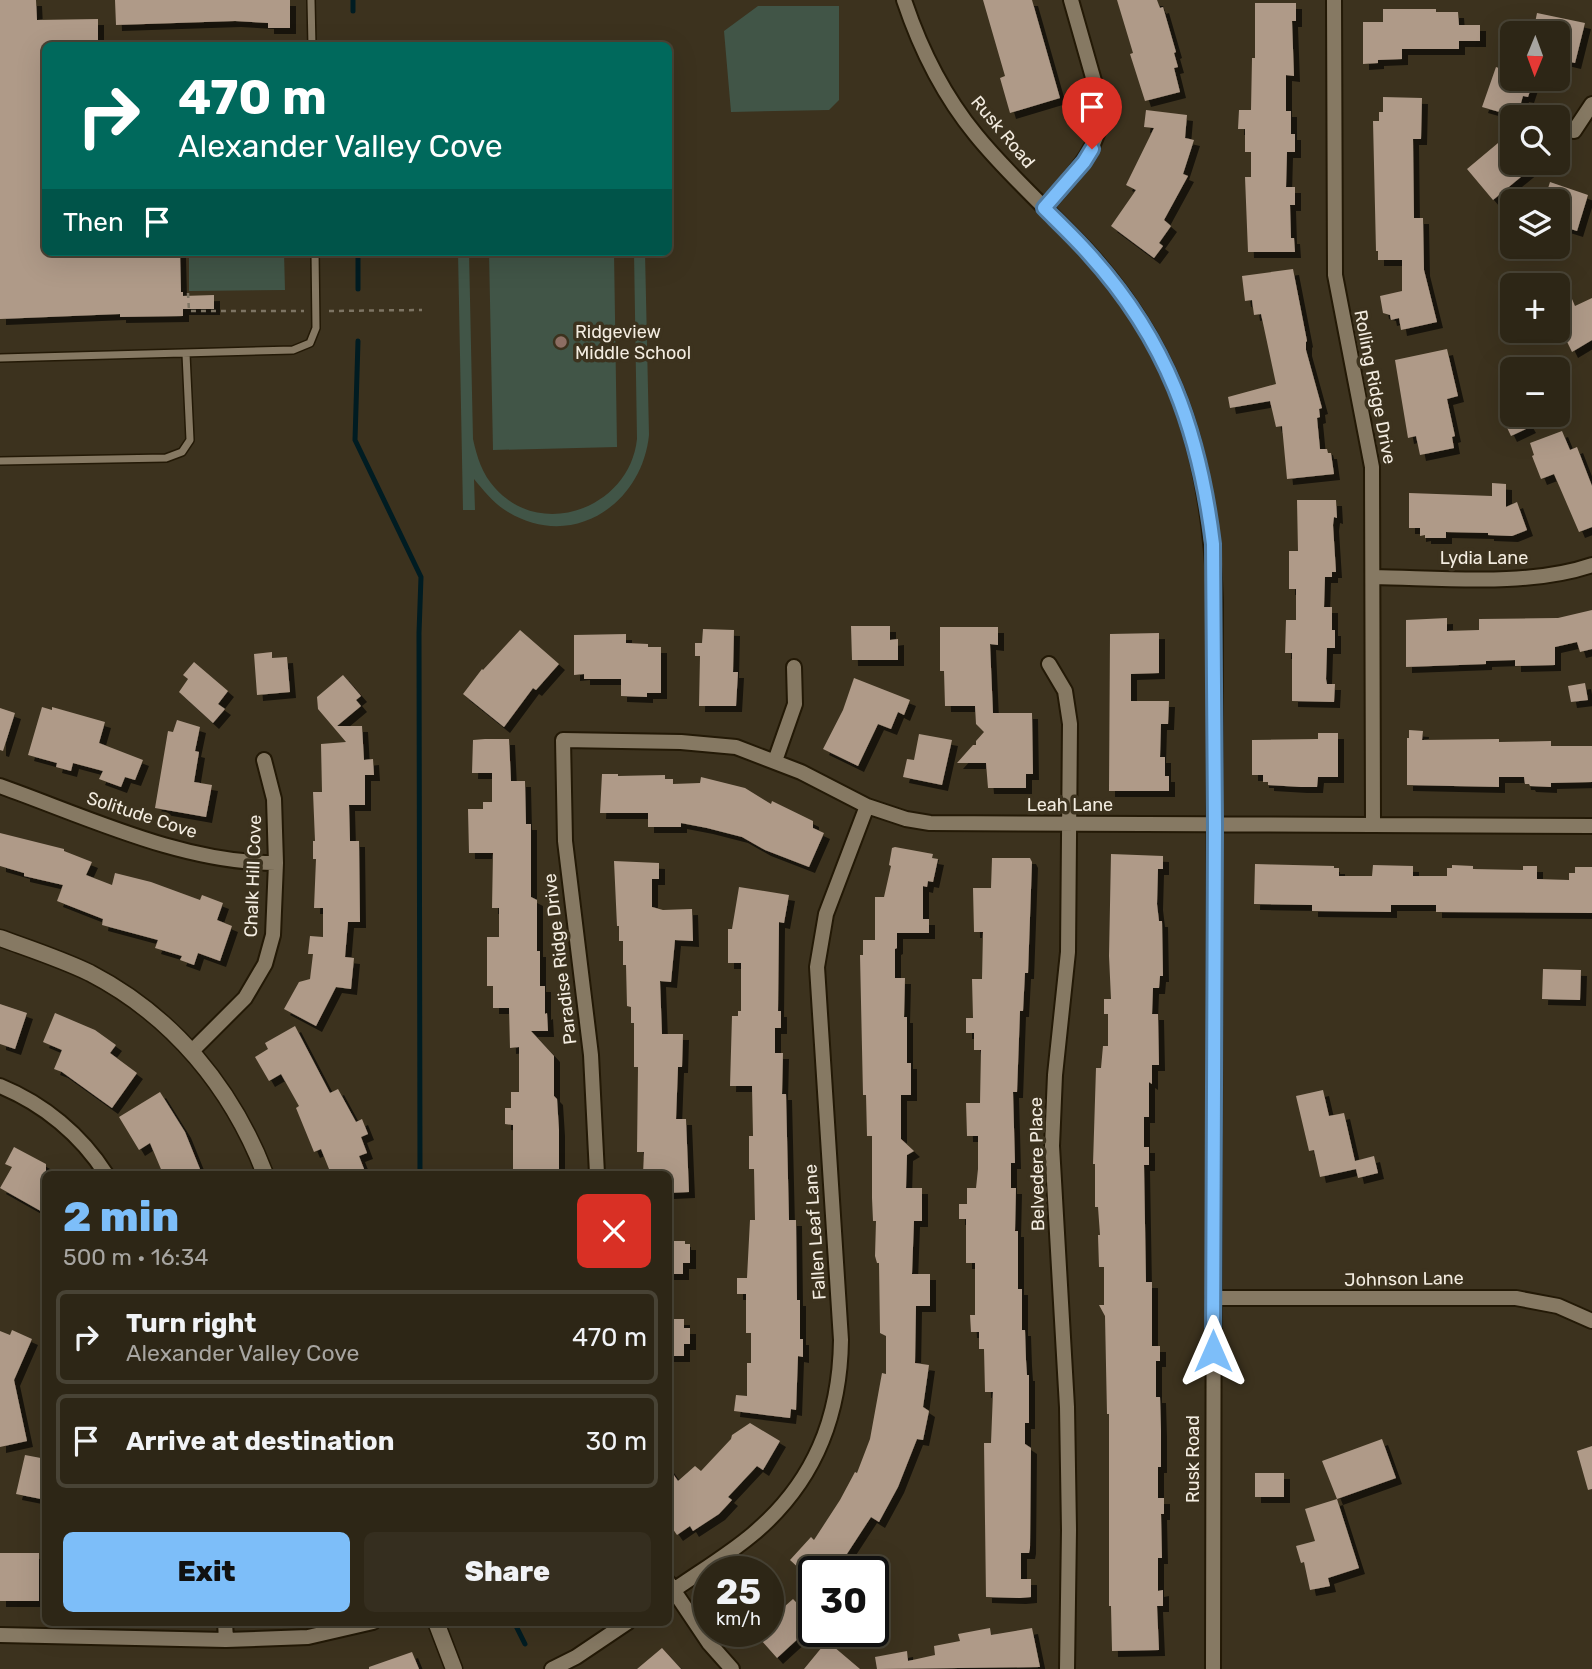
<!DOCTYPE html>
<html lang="en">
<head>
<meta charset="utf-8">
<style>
  :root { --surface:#2d2616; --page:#352e1f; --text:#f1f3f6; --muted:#a7a5a1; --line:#484335; --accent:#7dbef9 }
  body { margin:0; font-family:Rubik,sans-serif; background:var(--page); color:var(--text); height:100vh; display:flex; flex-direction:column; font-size:26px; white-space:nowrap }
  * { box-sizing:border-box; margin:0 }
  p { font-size:23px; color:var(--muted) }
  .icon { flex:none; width:38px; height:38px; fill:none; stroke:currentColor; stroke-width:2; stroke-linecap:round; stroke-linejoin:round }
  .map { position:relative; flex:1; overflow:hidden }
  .details { position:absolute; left:42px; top:1171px; width:630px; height:455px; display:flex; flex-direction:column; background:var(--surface); border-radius:10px; box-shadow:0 7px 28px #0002,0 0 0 2px var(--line) }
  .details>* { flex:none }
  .banner { position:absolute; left:42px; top:42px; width:630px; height:214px; border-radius:10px; box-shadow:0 7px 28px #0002,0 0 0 2px var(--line); background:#00695c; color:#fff; overflow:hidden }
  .needle { width:46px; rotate:181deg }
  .tools { position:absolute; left:1500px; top:21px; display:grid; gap:14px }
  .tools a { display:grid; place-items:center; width:70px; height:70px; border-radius:10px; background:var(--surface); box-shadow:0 7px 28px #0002,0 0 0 2px var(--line); font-size:35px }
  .speed { position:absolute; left:693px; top:1556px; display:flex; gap:14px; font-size:35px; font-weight:700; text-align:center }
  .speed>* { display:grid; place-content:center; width:91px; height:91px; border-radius:50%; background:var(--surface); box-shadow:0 7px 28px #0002,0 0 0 2px var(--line); line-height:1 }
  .speed small { font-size:18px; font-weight:400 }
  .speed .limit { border:4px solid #111; border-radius:10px; background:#fff; color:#111 }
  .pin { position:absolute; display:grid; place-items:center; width:60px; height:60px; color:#fff; margin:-72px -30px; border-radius:50% 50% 50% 0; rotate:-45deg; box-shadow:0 0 7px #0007 }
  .pin .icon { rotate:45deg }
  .me { position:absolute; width:77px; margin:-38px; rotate:0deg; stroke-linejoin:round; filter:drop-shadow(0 0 5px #0008) }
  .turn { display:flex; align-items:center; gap:24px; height:147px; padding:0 21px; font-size:32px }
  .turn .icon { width:91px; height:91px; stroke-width:2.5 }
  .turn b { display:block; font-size:49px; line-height:60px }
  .then { display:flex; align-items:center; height:66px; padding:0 21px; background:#0003; gap:14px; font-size:26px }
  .round { display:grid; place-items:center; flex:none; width:74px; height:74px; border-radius:10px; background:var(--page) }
  .headline { display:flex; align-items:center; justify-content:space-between; height:119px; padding:0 21px }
  h1 { font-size:42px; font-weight:800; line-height:52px; color:var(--accent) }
  .primary-button { display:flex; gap:14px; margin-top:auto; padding:14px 21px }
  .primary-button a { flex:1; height:80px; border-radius:10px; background:var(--accent); color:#111; font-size:28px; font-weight:800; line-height:80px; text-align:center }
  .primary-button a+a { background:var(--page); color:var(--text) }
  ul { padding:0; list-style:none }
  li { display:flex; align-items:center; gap:21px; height:94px; margin:0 14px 10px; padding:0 7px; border:4px solid var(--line); border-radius:10px }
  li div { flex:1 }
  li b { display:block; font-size:26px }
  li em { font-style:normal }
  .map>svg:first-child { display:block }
</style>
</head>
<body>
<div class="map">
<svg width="1592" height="1669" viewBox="0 0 1592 1669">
  <defs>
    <filter id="shadow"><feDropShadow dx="6" dy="6" stdDeviation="0" flood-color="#0009"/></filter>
  </defs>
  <rect width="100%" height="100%" fill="#3c321e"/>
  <!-- green -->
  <path fill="#415547" d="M758 6H839V100L829 110 731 112 724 31Z
    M189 252H284L285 290 189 291Z
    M458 252H469L473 439C477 457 482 474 495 488 542 541 630 507 637 439L634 252H645L649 435C642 504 573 551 508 512 494 504 484 491 474 479L475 510H463Z
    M489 252H614L617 447 493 450Z"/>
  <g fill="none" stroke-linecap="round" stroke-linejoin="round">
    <!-- stream -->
    <path stroke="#001c22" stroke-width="5" d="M353 11V0
      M358 252V289
      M358 341 355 440 421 577 419 633 420 1174
      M514 1622 525 1644"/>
  </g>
  <!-- building -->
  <path fill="#af9a88" filter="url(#shadow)" d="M0 0H36L37 20 98 19V46H46V252H180L181 292H183V296L214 295V309H183V316L120 317V314L0 319Z
    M115 0H290V28H268V23L235 21 116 25Z
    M983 0H1032L1060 98 1010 113 1000 78 1005 76Z
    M1117 0H1157L1160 8 1163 7 1176 52 1174 53 1178 67 1174 68 1180 92 1145 101 1130 54 1133 53Z
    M1255 3H1296V21H1292L1294 76 1286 75V111H1291V134H1295V152H1287L1286 187H1295V205H1290L1291 238H1294L1295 252H1248L1245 177H1251V152H1245V129H1238L1239 110H1251L1252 58H1255Z
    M1383 9H1436V12H1458L1459 25H1480V41H1459V49H1402V59L1378 60V63L1363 64V22H1383Z
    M1537 13 1585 23 1575 63 1558 59V33H1533Z
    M1496 67 1512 73V79H1534L1528 97 1523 96 1517 117 1482 107Z
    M1383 97 1422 98 1421 139H1413L1414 218H1423L1424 270 1437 322 1401 330 1399 318 1391 320 1390 315 1383 313 1380 296 1402 291V260H1378V251H1376L1373 121H1379V112H1383Z
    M1146 110 1187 115 1185 138 1194 140 1183 174 1188 176 1164 220 1171 226 1159 243 1163 246 1154 258 1111 226 1136 190 1126 185 1154 128 1144 127Z
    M1504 138 1512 147V163H1538L1493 200 1467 169Z
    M1550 182 1588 195 1577 231 1558 225V201H1544Z
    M1293 269 1307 341 1306 342V350L1322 408 1319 409 1320 417 1317 418 1320 449H1327L1328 453H1331L1334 474 1287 479 1282 426 1276 427 1270 401 1230 408 1228 397 1276 384 1261 314 1254 315 1252 300 1245 301 1242 276Z
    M1592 298V340L1572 352 1558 323V316L1562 314 1558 306 1572 299 1575 306Z
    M1447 349 1458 396 1447 399 1455 436 1452 437 1454 448 1420 455 1416 436 1408 438 1395 360Z
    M1501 415H1523L1530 427 1511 436Z
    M1562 431 1570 450 1577 447 1592 486V527L1579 532 1554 474 1541 479 1532 456 1534 455 1530 443Z
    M1492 483 1506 484V507L1517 502 1527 530 1512 536 1488 535V533L1446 532V538H1425V535L1420 536V528H1409V493L1492 496Z
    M1297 500H1336L1337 518 1334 517 1333 525 1336 572H1332V577H1325L1324 607H1332V630H1335V648H1327L1326 679 1327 684H1335L1334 702 1292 701V653H1285L1286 620H1296V589H1289V551H1298Z
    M1592 610V649L1580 652 1577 642 1555 647V665L1515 666V660L1486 661V664L1406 667V620L1447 618V631L1479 630V619L1558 618Z
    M851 626H890V640L898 639V660H852Z
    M940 627H998V645L990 644 993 713H1032L1033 774H1026V788H988L986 763H957L973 745H976V741L984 732 976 724 975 706H945L944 671H940Z
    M703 629 734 630 733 672H738L736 706H699L700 656H695V643H702Z
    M520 630 559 664 536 690 533 688 504 727 463 694 482 669 483 670Z
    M1159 633V673L1131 674V701H1169L1168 724H1161L1160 757H1165V776H1169V791H1109L1110 634Z
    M626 634V643L648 644V647H661V693H647V697L621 696V679H584V674L574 675V635Z
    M272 652V658L287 657 290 692 257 695 254 654Z
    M194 662 228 691 218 704 225 709 213 723 179 692 188 679 183 675Z
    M343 675 361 696 356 700 361 706 337 726H362L364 760 373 759 374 775H365V805H349L350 841H359L360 922H348L345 957 354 958 351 989 336 987 316 1026 284 1009 299 982 310 979 313 954H308L310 936 323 937V908H314L316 859H313V841H315L313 792H322L321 744 346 742 318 709 317 697Z
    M854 678 910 700 904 715 898 712 891 729 878 724 858 766 823 749 843 710Z
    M1585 683 1588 700 1571 702 1568 686Z
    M42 707 52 710V707L105 722 99 743 143 760 135 780 125 777 121 787 99 779 103 771 73 763 71 771 56 767 57 763 28 755Z
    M0 708 15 713 3 751 0 750Z
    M177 720 200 727 195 751 199 752 194 782 212 785 206 817 155 808 168 731 173 732Z
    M1409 730 1423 731 1422 740 1499 739V742L1551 741V746H1592V782L1551 783V787L1530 786 1529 784H1525L1524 777H1499V787L1407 785V738H1409Z
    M1318 733H1338V777H1318L1317 787H1301L1268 785V782H1263V775H1252V740L1318 739Z
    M919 734 952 740 942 785 903 777 907 759 914 760Z
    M485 739H509L511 781H525L526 824H531V897L537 900V951H540V986H545V1014L547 1013 548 1031H531L554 1056V1096L557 1099 559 1130V1174H513V1125L505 1124V1108H511V1092H519V1047L510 1048 509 1008H493V986H487V937H499V908H492L493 853H469L468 809H483V802H492V773H472L473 740Z
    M602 774H618V776L665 775V779H673V784L700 783 701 777 745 788 771 804 772 801 813 821V828L824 833 809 867 765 850 742 837 707 828 681 823V827H648V813H600Z
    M0 833 64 849V851L92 862 86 875 112 885 115 873 151 882 200 900 202 895 223 903 217 920 232 926 220 961 198 953 194 965 180 960 182 956 155 948 158 940 102 925 103 919 57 901 63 885 24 876V873L0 866Z
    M895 847 933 854 932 858 938 859 933 882 928 881 927 887 923 886V919H929V933H897V948L895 949V978H905L904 1017H907V1063H911V1095H901V1139L914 1151 907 1155 906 1188H922V1221H914L912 1274H930V1306H916L915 1363 929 1365 923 1407 929 1411 923 1440 917 1439 898 1487 879 1522 871 1517 841 1563 850 1572H814V1582L790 1560 811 1537 814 1540 840 1500 855 1472 857 1473 870 1439 882 1373 886 1374V1336L880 1333 879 1263H877L875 1256 876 1221H873L872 1198V1136H867L866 1095H863L860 955H863V940H875V897H884L891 866 889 865 892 848Z
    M1111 854 1163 856V869H1158L1157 904 1159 921H1162L1163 976H1160L1159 988H1153L1152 1014H1158L1159 1065H1152V1084L1149 1082V1117H1144V1147H1149V1165H1144L1146 1282H1152V1346H1160V1361H1156V1397H1160L1161 1431V1467H1158V1498H1164V1514H1161L1162 1558H1158V1591L1163 1590V1606H1157L1159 1650 1112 1651 1111 1606H1109V1414H1107L1105 1316 1099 1305H1104V1267H1099L1098 1235H1100L1098 1207H1095V1164H1093L1096 1068H1101L1103 1046H1108V1014H1104V999H1111L1109 956Z
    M992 858H1030L1032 862 1028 973H1025L1023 1011H1020L1017 1092H1013L1015 1163H1011V1188H1016L1015 1231H1018V1289H1022V1330H1025L1026 1360 1027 1375H1029V1423H1025V1444L1031 1448 1030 1548 1029 1553H1021V1579H1031V1597L1020 1598 986 1597 984 1443H991L993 1392H985L984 1349H979V1332H971L970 1315H975V1263H966V1219H959V1204H967V1188H976L978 1169V1136H967L966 1103H980L981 1050H974V1033H966V1018H973L972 979H982L983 932H974L973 888H991Z
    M614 861 659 863V879H652V907L663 910 692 909 693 941 675 940 671 982 660 981 662 1034H683L682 1067H678L676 1119H686L689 1192 668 1193V1174H643L644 1152H637L638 1067H634V1023H631V1007L627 1006 626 965H623V941H619V926H617Z
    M1255 864 1334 866V868H1339V876H1372L1373 865 1413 866V876H1447V868H1452V865L1473 866V869L1523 870V866H1537V879L1569 880V873H1575V867H1592V913L1436 912V905H1391V912L1312 911V905L1254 904Z
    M739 887 789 895 784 923 779 922 778 1011H781V1028H775V1053H783L782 1094H786L789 1220H796L797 1300H800V1339H803V1357L798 1356 796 1410 791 1409 790 1418 734 1411 736 1395 747 1396V1363H751V1333H746V1294H737V1278H747L750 1220H755L754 1169H749V1136H753L752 1086H730L732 1016H738V1011H741V963H728V929H732Z
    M1543 969 1581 970 1580 1000 1542 999Z
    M0 1004 27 1013 15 1049 0 1044Z
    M55 1013 95 1030 116 1045 110 1053 137 1073 112 1108 62 1072 54 1069 62 1050 43 1042Z
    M295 1026 330 1093 338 1089 356 1122 362 1119 368 1134 361 1137 367 1153 359 1156 366 1174H331L321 1149 314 1152 296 1108 299 1106 281 1074 269 1081 255 1057 268 1049 265 1043Z
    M1323 1090 1329 1116 1344 1113 1355 1161 1374 1156 1378 1173 1358 1178 1356 1169 1320 1177 1314 1150 1309 1151 1296 1096Z
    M160 1092 185 1132 202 1174H163L150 1143 139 1150 119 1117Z
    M14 1147 46 1164V1214L0 1188 12 1167 5 1164Z
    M668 1241H685V1244H690V1263H683V1274H668Z
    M668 1319H684V1328H690V1344H684V1356H668Z
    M12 1330 32 1339 14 1380 27 1441 0 1447V1331L10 1335Z
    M750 1423 780 1441 763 1470 757 1466 728 1497 732 1500 719 1514 693 1531 690 1526 677 1535 668 1522V1467L678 1481 695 1466 701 1471 731 1439 732 1435Z
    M1382 1439 1396 1478 1337 1499 1322 1461Z
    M1592 1446V1489L1588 1490 1577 1451Z
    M25 1455 46 1459V1500L16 1494Z
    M1255 1473H1284V1497H1255Z
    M1337 1499 1359 1568 1328 1578 1330 1586 1310 1590 1304 1562 1301 1563 1296 1546 1315 1541 1305 1509Z
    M0 1553H39V1601H0Z
    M768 1586 784 1607 793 1599 814 1621V1624L777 1658 753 1631H768Z
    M990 1628 991 1635 1032 1628 1040 1667 877 1669 875 1657 907 1651 908 1661 935 1655 934 1646 960 1641 958 1634Z
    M827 1641 860 1669H804Z
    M662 1648 681 1669H637Z
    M412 1652 419 1669H369V1667Z"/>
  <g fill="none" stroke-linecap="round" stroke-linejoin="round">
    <!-- service casing -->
    <g stroke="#231906" stroke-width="10">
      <path id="service" d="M311 0 312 46
        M0 358 293 350 310 343 316 328 315 252
        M0 461 166 458 182 452 190 440 186 354"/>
    </g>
    <!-- minor casing -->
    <g stroke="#231906" stroke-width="18">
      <path id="minor" d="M904 0C920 48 944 96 976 135 1011 178 1053 214 1090 254 1182 357 1210 465 1215 600L1213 1669
        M1334 0 1335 275 1372 467 1373 823
        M1574 131 1592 104
        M1044 208C1070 178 1100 151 1102 109L1071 0
        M1374 577C1442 578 1528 587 1592 565
        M1049 664 1065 691 1070 724 1068 952 1055 1075 1052 1146 1067 1407 1069 1530 1067 1669
        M775 761 795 704 794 667
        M0 786C87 817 182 863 276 863
        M192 1051 245 998 265 964 273 935 276 863 274 799 264 760
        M0 1086C44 1104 81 1135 106 1174
        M597 1174 591 1055 565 841 563 740 681 742 736 747 801 772 867 806 906 819 930 823 1592 826
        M1213 1298H1516L1558 1306 1592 1321
        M668 1582 709 1643 732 1669
        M668 1594C696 1574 727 1556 753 1534 814 1483 840 1418 841 1340L817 967 826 914 867 806
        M225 1622 226 1640
        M0 1635 226 1640 308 1637 373 1622
        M552 1669 576 1657 628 1622"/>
    </g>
    <!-- tertiary casing -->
    <g stroke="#231906" stroke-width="19">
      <path id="tertiary" d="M0 938C30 949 61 959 90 973 173 1016 232 1088 265 1174
        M436 1622 454 1669"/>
    </g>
    <!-- path -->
    <path stroke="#7d7463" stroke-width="2.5" stroke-dasharray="5 5" stroke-linecap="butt" d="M188 293 189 311H304
      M329 311 422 310"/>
    <!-- service -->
    <use href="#service" stroke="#867963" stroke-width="7"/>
    <!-- minor -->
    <use href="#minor" stroke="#867963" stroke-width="14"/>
    <!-- tertiary -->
    <use href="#tertiary" stroke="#867963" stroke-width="16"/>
  </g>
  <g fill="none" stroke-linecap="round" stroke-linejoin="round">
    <!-- route casing -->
    <g stroke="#517ca2" stroke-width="18">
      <path id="route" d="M1092 149 1084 162 1044 208C1059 223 1075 238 1089 254 1167 340 1199 430 1213 544L1215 825 1213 1351"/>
    </g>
    <!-- route -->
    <use href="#route" stroke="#7dbef9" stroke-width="12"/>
  </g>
  <!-- markers -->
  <circle fill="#8d6e63" stroke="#3c321e" stroke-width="2.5" cx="561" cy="342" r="7"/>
  <g text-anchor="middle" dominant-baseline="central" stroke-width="7" stroke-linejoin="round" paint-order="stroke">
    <!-- street labels -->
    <g font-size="18" fill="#f3ece0" stroke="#3c321e">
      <text transform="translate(1003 132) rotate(50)">Rusk Road</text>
      <text transform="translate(1375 387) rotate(79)">Rolling Ridge Drive</text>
      <text x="1484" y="558">Lydia Lane</text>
      <text x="1070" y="805">Leah Lane</text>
      <text transform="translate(142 815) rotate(18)">Solitude Cove</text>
      <text transform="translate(253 876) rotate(-88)">Chalk Hill Cove</text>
      <text transform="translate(560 959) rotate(-97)">Paradise Ridge Drive</text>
      <text transform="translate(1037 1164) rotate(-91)">Belvedere Place</text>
      <text transform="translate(815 1232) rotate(-94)">Fallen Leaf Lane</text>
      <text transform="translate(1404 1279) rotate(-1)">Johnson Lane</text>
      <text transform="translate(1193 1459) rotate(-90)">Rusk Road</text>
    </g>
    <!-- poi labels -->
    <g font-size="18" fill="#f3ece0" stroke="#3c321e" text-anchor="start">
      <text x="575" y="332">Ridgeview<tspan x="575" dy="21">Middle School</tspan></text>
    </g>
  </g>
</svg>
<div class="tools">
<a><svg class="needle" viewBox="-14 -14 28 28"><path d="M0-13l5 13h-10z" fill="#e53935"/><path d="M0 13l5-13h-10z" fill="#a7a5a1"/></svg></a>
<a><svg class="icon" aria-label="search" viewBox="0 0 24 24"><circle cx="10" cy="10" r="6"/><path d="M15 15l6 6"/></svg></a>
<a><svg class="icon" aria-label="layers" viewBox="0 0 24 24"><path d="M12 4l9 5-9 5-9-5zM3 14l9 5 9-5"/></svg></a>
<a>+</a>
<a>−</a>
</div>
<div class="speed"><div>25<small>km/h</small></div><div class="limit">30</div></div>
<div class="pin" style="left:1092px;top:149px;background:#d93025"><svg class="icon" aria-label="arrive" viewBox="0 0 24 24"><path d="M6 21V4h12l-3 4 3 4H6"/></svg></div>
<svg class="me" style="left:1213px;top:1351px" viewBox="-20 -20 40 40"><path d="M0-17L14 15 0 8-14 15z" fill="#7dbef9" stroke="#fff" stroke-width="4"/></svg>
<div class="banner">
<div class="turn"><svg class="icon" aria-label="right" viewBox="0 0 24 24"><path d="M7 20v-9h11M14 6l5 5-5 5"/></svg><div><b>470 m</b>Alexander Valley Cove</div></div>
<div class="then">Then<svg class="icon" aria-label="arrive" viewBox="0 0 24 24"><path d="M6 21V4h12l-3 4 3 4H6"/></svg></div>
</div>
<section class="details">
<div class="headline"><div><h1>2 min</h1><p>500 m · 16:34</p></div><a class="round" style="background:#d93025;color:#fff"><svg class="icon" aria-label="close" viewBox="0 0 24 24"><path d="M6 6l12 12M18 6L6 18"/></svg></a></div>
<ul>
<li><svg class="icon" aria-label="right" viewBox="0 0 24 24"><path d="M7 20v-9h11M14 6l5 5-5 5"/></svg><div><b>Turn right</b><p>Alexander Valley Cove</p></div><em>470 m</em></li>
<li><svg class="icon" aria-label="arrive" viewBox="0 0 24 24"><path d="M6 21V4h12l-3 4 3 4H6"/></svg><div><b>Arrive at destination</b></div><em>30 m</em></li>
</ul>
<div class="primary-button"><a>Exit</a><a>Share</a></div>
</section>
</div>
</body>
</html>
